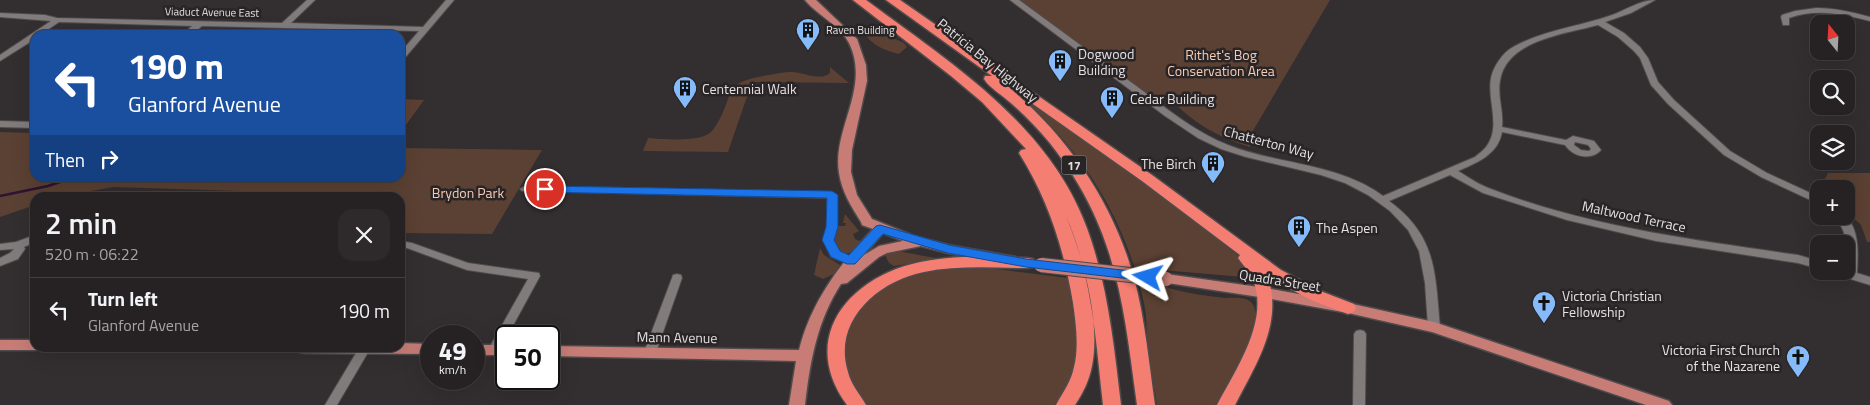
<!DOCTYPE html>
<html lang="en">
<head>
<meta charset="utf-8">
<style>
  :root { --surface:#262223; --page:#2e2a2b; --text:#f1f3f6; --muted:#a4a4a6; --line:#423f41 }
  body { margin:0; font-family:"Titillium Web",sans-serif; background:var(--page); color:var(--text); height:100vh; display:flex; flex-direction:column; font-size:19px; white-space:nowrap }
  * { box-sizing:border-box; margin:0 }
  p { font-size:16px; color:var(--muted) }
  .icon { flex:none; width:28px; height:28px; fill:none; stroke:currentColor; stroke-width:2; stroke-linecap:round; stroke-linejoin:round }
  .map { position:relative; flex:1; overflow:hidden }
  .drawer { position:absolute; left:30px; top:192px; width:375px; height:160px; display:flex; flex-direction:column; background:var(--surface); border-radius:15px; box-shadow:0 5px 20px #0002,0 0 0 1px var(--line) }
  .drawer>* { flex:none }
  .top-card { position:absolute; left:30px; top:30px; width:375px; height:152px; border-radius:15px; box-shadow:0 5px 20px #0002,0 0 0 1px var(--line); background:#1a4fa0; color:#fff; overflow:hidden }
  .needle { width:32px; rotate:342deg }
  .tools { position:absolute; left:1810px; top:15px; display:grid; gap:10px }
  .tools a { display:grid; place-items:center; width:45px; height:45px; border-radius:10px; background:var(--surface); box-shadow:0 5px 20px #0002,0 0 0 1px var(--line); font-size:25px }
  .speed { position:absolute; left:420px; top:325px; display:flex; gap:10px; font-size:25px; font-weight:700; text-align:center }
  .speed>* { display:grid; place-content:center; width:65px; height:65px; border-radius:50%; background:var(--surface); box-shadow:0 5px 20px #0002,0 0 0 1px var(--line); line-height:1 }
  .speed small { font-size:12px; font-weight:400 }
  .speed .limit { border:2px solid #111; border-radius:8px; background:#fff; color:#111 }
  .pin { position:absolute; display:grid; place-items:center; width:42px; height:42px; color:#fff; margin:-21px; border:2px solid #fff; border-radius:50%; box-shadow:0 1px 5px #0007 }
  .me { position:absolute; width:55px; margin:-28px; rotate:277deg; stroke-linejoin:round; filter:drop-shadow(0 0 4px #0008) }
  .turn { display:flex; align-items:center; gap:18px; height:105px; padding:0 15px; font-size:22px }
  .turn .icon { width:65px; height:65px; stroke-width:2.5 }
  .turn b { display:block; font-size:35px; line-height:42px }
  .then { display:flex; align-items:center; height:48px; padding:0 15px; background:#0003; gap:10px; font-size:19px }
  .round { display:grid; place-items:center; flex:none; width:52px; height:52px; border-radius:15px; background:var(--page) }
  .headline { display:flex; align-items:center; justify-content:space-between; height:85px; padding:0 15px }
  h1 { font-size:30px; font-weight:600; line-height:38px }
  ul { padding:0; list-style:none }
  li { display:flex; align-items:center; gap:15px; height:65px; padding:0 15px; border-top:1px solid var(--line) }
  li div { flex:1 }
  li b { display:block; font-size:19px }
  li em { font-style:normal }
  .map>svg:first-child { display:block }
</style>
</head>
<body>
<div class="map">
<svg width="1870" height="405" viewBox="0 0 1870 405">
  <rect width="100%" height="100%" fill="#332e2f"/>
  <!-- green -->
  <path fill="#5b4133" d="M1019 0H1330L1251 134 1250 147C1219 138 1191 122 1170 98L1159 101 1144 91Z
    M869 25 879 26 887 32V35L904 43 907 47 899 54C880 49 873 45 861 30Z
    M830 67 849 83 752 82 728 152 643 151 648 138C664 139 701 143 712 131 717 125 722 115 725 107 731 94 728 88 744 81 754 77 778 73 789 72 803 71 819 82 830 73Z
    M1020 96H1022L1156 191 1236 254 1248 267 1249 274 1243 277 1162 270 1168 288C1187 293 1206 296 1225 298 1231 298 1242 297 1248 300 1273 313 1228 387 1220 405H1157C1154 385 1150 365 1148 345 1146 331 1147 317 1144 303 1125 218 1084 153 1020 96Z
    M400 99 424 100 406 125H400Z
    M0 132 35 133V178H400V148L542 150 492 234 400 233V198L269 197 273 192 113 187 58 197 35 198V205L0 217Z
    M1828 173H1870V242H1867L1861 225 1846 211V189H1819Z
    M845 214 859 231 853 234 855 239 860 241C856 251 850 255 839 254L831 243 835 226H845L846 223H843Z
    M820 248 824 255 840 265 834 274 823 279 814 275Z
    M898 251 940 259 894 266 889 263 885 255 888 252Z
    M940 267H979L1068 278 1078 348 1076 373 1056 405H864L847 381 841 353 845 330 866 298 903 277Z"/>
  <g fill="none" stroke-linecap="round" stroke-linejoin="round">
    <!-- stream -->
    <path stroke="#2e1333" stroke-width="2.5" d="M0 196 48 186 72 178"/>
    <!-- minor casing -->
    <g stroke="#4f4b4c" stroke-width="2">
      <path id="minor" d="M307 0H315L291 23 423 27 446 0H454L403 60H400V53L419 31 202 26 191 35H182L192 26 59 22 40 35H35V39L0 61V55L51 21 0 17V13L45 15 57 18 282 23Z
        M1010 0H1019C1059 29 1099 59 1139 88 1167 109 1195 132 1228 145 1279 165 1338 163 1383 196L1475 157C1478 154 1483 151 1486 147 1504 124 1482 93 1494 69 1499 59 1505 51 1515 46 1544 30 1582 26 1612 15 1626 10 1640 0 1655 0L1631 13 1605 22 1624 33 1640 47 1648 58 1658 82 1674 100 1730 151 1767 173 1819 197V204L1761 177 1724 155 1668 104 1651 85 1640 58 1634 51 1618 37 1598 25C1565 34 1506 40 1500 81 1497 96 1504 112 1502 127L1566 140 1573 136 1594 141 1601 150C1591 161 1573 157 1565 145L1502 132C1498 155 1476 163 1458 171 1468 177 1479 185 1491 189 1589 227 1694 240 1798 255L1819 261V269L1798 263 1656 241 1567 220 1483 193 1450 175 1389 201C1437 236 1435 273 1440 327L1438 330H1430L1428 327 1425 283 1419 251 1408 230 1390 211 1368 195 1345 183 1321 175 1246 157 1221 149 1198 138 1165 116ZM1575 142 1588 145 1591 149 1589 151 1581 150 1574 145Z
        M1816 8C1835 8 1852 12 1870 17V21C1843 14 1816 8 1789 18V25H1783L1781 17 1782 15 1795 11Z
        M0 121 35 122V128L0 127Z
        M525 186 832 192 837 195V227L833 240 839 252 855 258 856 261 851 265 831 257 823 240 827 227V198L522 191 520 189Z
        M1835 216H1846C1860 232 1858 253 1857 273L1870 277V285L1834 274 1833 271H1846C1849 251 1848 234 1835 216Z
        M35 235V242L24 247 25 249 18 259 0 266V258L10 253 14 249 0 250V244L16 242Z
        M400 241 412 243 468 263 539 273 540 276 498 353 494 354 490 353 488 350 528 279 467 270 407 248 400 247Z
        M677 274 681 275 682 278 656 352 654 355 650 356 646 355 644 352 672 278 673 275Z
        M1360 330 1364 331 1366 334 1365 405H1353L1354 334 1356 331Z
        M359 348H369L370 349 337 405H325Z"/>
    </g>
    <!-- major casing -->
    <g stroke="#4f4b4c" stroke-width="3">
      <path id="major" d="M805 0H816L857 39 866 65 867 81 852 150 851 172 857 195 872 219 914 236 948 245 1016 257 1018 260 1016 263 1011 264 948 253 921 246 887 253 879 257 847 283 841 284C817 321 810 362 805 405H789L796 361 549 356V346L799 350C811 302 839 265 873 229L862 225 861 222C851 206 842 192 839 173 832 129 871 88 849 43 840 25 817 15 805 0ZM883 233 903 241 879 246 864 255Z
        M1166 274 1266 288 1348 303 1434 322 1669 401 1672 405H1646L1432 332 1348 313 1266 298 1161 282 1159 279 1161 276Z
        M0 340H35V348H41L35 350H0Z
        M400 343 431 344V354L305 353 300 352 298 348H400Z
        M474 345H506V355H474Z"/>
    </g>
    <!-- highway casing -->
    <g stroke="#4f4b4c" stroke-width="3">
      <path id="highway" d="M853 0H866C951 63 1051 126 1088 231 1108 287 1114 346 1121 405H1103C1096 342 1092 275 1066 216 1083 257 1101 322 1092 366 1089 381 1083 393 1075 405H1056C1063 392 1071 382 1074 367 1079 347 1076 324 1073 303 1064 249 1048 199 1019 153L1021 150 1026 149 982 102 951 76Z
        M886 0H900L1152 175 1281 270 1323 292 1354 304 1356 308 1354 312 1348 314 1311 300 1268 277C1283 324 1256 364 1235 405H1217C1236 369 1271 319 1252 277 1248 270 1242 264 1238 258L1240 255 1142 181 1006 85C1067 135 1113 202 1134 278 1145 319 1149 363 1155 405H1137C1123 303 1117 227 1049 142 1036 127 1022 112 1006 99 999 93 989 87 984 79L985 76H992Z
        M963 257 1027 258 1033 259 1035 263 1033 267 1027 268C993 268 958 265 924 272 878 281 832 321 848 372 851 385 860 394 866 405H847C805 348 835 293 896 269 917 261 940 258 963 257Z"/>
    </g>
    <!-- minor -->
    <use href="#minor" fill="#817b7c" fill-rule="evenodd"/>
    <!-- major -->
    <use href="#major" fill="#c77d76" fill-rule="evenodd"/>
    <!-- highway -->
    <use href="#highway" fill="#f57e72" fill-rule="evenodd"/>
    <!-- major-bridge casing -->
    <g stroke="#4f4b4c" stroke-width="16" stroke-linecap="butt">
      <path id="major-bridge" d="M1041 265 1166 279"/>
    </g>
    <!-- major-bridge -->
    <use href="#major-bridge" stroke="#c77d76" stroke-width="14"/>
  </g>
  <!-- route -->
  <path fill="#1a73e8" stroke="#114b97" d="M545 186 832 191 838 195V227L834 240 840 251 849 255 876 226 880 225 949 245 1026 259 1148 273 1154 277 1148 281 1026 267 948 253 883 234 855 264H847L831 257 822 240 826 227 827 198 541 192 539 189Z"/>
  <!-- icons -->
  <defs>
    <g id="building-pin" transform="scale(1.25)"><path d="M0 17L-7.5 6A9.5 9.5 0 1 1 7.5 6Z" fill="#86bbfb" stroke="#292425"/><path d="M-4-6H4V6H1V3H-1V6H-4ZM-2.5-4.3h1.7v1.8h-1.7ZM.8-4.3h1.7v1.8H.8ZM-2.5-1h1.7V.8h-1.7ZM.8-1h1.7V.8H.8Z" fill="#111"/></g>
    <g id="church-pin" transform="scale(1.25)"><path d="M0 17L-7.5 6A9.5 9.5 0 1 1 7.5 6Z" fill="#86bbfb" stroke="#292425"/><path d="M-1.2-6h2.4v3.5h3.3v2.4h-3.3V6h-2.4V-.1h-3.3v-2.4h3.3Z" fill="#111"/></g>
  </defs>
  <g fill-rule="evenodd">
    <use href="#building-pin" x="808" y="30"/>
    <use href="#building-pin" x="1060" y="61"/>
    <use href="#building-pin" x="685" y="88"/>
    <use href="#building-pin" x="1112" y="98"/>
    <use href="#building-pin" x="1213" y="163"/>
    <use href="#building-pin" x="1299" y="227"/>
    <use href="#church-pin" x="1544" y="303"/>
    <use href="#church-pin" x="1798" y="357"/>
  </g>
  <g text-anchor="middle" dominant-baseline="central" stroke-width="5" stroke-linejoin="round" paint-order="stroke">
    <!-- far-street labels -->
    <g font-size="11" fill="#e4e0e1" stroke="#292425">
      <text transform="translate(212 12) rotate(1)">Viaduct Avenue East</text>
    </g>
    <!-- far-poi labels -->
    <g font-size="11" fill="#e4e0e1" stroke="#292425" text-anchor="start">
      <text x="826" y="30">Raven Building</text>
    </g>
    <!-- shield labels -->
    <rect fill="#292425" stroke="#aca8a9" stroke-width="1" x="1061.5" y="155.5" width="25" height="19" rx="4"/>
    <g font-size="12" font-weight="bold" fill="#e4e0e1">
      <text x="1074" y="165">17</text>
    </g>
    <!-- poi labels -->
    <g font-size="14" fill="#e4e0e1" stroke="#292425" text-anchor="start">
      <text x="1078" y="53">Dogwood<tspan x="1078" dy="16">Building</tspan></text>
      <text x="702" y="88">Centennial Walk</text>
      <text x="1130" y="98">Cedar Building</text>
      <text x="1196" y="163" text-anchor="end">The Birch</text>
      <text x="1316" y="227">The Aspen</text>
      <text x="1562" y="295">Victoria Christian<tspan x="1562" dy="16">Fellowship</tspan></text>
      <text x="1780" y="349" text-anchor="end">Victoria First Church<tspan x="1780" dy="16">of the Nazarene</tspan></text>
    </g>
    <!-- park labels -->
    <g font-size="14" fill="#f7ccb5" stroke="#292425">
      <text x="1221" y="54">Rithet's Bog<tspan x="1221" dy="16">Conservation Area</tspan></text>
      <text x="468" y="192">Brydon Park</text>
    </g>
    <!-- street labels -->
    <g font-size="14" fill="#e4e0e1" stroke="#292425">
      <text transform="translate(988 60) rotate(39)">Patricia Bay Highway</text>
      <text transform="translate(1269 142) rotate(15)">Chatterton Way</text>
      <text transform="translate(1634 216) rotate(12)">Maltwood Terrace</text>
      <text transform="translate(1280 280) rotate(9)">Quadra Street</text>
      <text transform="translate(677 337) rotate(1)">Mann Avenue</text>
    </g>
  </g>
</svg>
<div class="tools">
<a><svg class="needle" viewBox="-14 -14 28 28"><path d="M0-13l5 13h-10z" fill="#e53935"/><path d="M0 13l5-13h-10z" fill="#a4a4a6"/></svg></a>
<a><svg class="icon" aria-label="search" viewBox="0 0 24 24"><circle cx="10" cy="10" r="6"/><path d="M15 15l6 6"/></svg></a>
<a><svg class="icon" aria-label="layers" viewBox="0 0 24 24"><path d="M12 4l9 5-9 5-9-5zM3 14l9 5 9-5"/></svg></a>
<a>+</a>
<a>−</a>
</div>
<div class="speed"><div>49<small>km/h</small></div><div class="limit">50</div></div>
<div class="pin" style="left:545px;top:189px;background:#d93025"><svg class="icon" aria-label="arrive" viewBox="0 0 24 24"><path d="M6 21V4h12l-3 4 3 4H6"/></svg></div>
<svg class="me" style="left:1148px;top:277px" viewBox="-20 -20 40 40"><path d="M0-17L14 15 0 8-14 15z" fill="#1a73e8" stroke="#fff" stroke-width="4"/></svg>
<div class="top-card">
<div class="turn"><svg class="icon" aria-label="left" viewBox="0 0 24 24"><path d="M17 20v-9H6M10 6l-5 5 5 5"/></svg><div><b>190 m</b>Glanford Avenue</div></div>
<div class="then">Then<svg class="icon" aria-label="right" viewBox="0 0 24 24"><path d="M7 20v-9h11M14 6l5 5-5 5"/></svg></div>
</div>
<section class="drawer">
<div class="headline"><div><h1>2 min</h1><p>520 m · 06:22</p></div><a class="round"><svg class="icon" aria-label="close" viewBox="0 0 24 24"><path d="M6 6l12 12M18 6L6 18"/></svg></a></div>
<ul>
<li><svg class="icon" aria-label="left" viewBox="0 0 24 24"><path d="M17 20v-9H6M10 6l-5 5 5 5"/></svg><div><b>Turn left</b><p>Glanford Avenue</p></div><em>190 m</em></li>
</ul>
</section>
</div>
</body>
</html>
